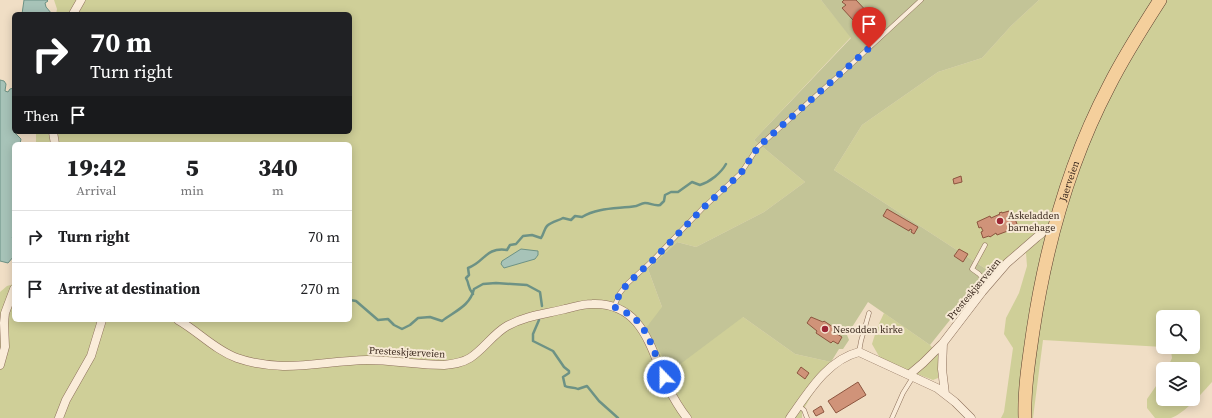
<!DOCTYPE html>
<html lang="en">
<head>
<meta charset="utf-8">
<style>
  :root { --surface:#fff; --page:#f6f6f6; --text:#202124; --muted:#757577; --line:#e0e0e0 }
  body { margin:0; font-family:"Source Serif 4",serif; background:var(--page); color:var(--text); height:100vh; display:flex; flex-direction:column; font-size:15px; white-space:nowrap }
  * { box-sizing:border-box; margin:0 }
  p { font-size:13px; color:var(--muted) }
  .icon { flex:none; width:22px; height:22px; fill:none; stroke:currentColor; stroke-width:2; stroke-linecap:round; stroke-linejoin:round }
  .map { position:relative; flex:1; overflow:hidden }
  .sheet { position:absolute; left:12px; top:142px; width:340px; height:180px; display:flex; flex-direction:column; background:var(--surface); border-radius:6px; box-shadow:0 2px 10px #0003 }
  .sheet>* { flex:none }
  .guide { position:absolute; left:12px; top:12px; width:340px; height:122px; border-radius:6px; box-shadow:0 2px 10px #0003; background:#202124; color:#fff; overflow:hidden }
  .tools { position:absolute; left:1156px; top:310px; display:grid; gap:8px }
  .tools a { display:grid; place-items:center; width:44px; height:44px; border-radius:6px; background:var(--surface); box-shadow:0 2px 10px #0003; font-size:20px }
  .pin { position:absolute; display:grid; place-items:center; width:34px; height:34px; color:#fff; margin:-41px -17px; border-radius:50% 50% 50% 0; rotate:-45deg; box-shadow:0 0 4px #0007 }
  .pin .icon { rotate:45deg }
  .me { position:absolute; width:44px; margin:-22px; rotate:338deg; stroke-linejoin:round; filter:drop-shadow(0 0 3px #0008) }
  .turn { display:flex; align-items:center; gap:14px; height:84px; padding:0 12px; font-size:18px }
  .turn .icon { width:52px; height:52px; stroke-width:2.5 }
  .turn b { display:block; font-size:28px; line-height:34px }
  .then { display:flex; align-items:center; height:38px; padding:0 12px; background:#0003; gap:8px; font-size:15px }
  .eta { display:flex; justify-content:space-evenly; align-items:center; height:68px; text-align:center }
  .eta b { font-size:24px; font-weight:800; line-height:28px }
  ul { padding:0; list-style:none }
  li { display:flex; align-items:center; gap:12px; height:52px; padding:0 12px; border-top:1px solid var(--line) }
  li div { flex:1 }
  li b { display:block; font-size:15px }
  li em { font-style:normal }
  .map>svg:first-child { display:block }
</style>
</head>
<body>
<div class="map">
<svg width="1212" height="418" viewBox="0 0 1212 418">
  <rect width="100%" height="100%" fill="#f0dec5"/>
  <!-- green -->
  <path fill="#cfcf98" d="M54 0H821L851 37 754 140 805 182 764 212 696 247 677 242 648 269 662 307 743 317 795 354 831 362 802 412V418H0V292L7 286 14 284V320H350V144H36V132H350V14H56L57 9Z
    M1039 0H1212V382C1203 392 1184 414 1171 418 1167 418 1160 418 1155 418L1147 408V399L1163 376V399H1193V369H1167L1172 358 1171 351 1164 347H1193V317H1163V347L1043 340 1033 418H1001L1004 412 1013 348 1004 334 1006 318 1019 293 1027 266 1026 253 989 271 834 170 862 125 938 72 982 58 1011 26Z
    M884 313 930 345 938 355V378L933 380 896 366 880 358 872 344 877 328Z"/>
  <!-- cemetery -->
  <path fill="#c3c497" d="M821 0H1039L1011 26 982 58 938 72 862 125 834 170 989 271 930 345 868 302 847 335 849 340 843 349H839L831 362 795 354 743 317 671 371 646 328 662 307 648 269 677 242 696 247 764 212 805 182 754 140 851 38Z"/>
  <!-- water -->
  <path fill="#a7c3b8" stroke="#6d9285" d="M24 0H47L48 1 45 3 46 7 52 14H22Z
    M0 80 4 81 6 84 5 91 8 92 10 89 14 88V132L21 139 20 144H14V235L12 238 14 239V256L8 263 0 261Z
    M521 249 538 251V255L535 259 504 268 501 264 502 261Z"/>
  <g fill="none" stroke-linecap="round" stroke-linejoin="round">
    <!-- stream -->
    <path stroke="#6d9285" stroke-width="2.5" d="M473 294C467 287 470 285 466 278L469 275 468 268C485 262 485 247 507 250L510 245 516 244 523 236 532 235 541 238C544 234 544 229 547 226 552 221 558 221 563 218L571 220 575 216 582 217C598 207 618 209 636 206 639 205 642 203 645 203 651 203 653 206 660 205L664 201 665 195 671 192H678L692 182 700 185C710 182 721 173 726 164
      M350 300 356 301 378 320 388 319 394 325 402 329 410 325 418 318 430 317 442 321C455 311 470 306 474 289L483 284 496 283 527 285 540 292 542 306
      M539 320 533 334V341L553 351 564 367 569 371V373L563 377 565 386C568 388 574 387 578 389L587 386 599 401 618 418"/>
  </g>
  <!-- building -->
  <path fill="#d09379" stroke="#8c553f" d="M844 0H856L871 16 862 24 856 17 853 20 842 8 846 5 842 2Z
    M961 176 962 182 954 184 953 179Z
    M887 209 918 227 914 234 911 232 912 230 910 229 909 231 883 216Z
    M1009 211 1012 217 1014 216 1017 224 1011 226 1013 229 997 235 996 233 990 237 989 236 983 238 981 232 983 231 981 227 979 228 977 222 990 216 991 218 1000 214 999 213 1002 212V213Z
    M959 249 968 254 963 262 954 256Z
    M811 317 823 322 824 321 839 331 837 334 842 337 838 344 833 341 831 343 816 333 817 331 807 323Z
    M801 367 809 373 805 379 797 373Z
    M858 382 866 395 836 413 828 401Z
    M821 406 824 412 816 416 813 411Z"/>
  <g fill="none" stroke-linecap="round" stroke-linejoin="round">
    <!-- lane casing -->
    <g stroke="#8c6f5a" stroke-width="5">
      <path id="lane" d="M985 245 972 269 979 274 988 285
        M614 307 620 293 628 283 653 260 703 208 741 173 758 147 845 70 921 0
        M859 352 861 341 869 313
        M799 406 804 410 807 418
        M892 418 903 393 913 377"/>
    </g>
    <!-- street casing -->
    <g stroke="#8c6f5a" stroke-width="9">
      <path id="street" d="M73 14 81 0
        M53 132 55 144
        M178 320C199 332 215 350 237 358 283 374 321 361 367 360 393 360 418 365 444 365 453 364 462 363 470 358 484 349 493 334 507 326 525 316 545 314 565 309 574 307 583 304 592 304 645 302 651 353 669 389 674 399 680 409 687 418
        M943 343 942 369 945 394
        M0 365 5 347 4 323 5 313 14 289
        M910 374 923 363 943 343 982 292 1007 263 1037 237 1041 234
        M59 418 66 400 91 356 102 320
        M790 418C808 393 827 360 859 352L937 388 955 402 971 418"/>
    </g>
    <!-- primary casing -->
    <g stroke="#5a3e2e" stroke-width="14">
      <g id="primary">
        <path id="s1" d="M1025 418C1024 389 1029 359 1033 331 1046 245 1069 162 1109 86 1124 56 1142 28 1160 0"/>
      </g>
    </g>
    <!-- lane -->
    <use href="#lane" stroke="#faecd9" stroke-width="4"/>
    <!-- street -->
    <use href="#street" stroke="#faecd9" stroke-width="8"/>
    <!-- primary -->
    <use href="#primary" stroke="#f4cf9c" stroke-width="13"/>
  </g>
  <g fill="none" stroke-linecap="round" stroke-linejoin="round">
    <!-- route -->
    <path stroke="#2563eb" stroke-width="7" stroke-dasharray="0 12.6" d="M664 377C656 358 650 332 634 318 628 313 621 310 614 307L620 293 628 283 653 260 703 208 741 173 758 147 869 48"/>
  </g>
  <!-- markers -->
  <g fill="#9d2735" stroke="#f7e9d5" stroke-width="1.5">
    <circle cx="1000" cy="221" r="4"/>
    <circle cx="825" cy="329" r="4"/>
  </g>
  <g text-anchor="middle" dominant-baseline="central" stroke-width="4" stroke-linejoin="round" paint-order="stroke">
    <!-- street labels -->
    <g font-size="10" fill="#3b291e" stroke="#f7e9d5">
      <text stroke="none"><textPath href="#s1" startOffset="242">Jaerveien</textPath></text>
      <text transform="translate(974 289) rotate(-50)">Presteskjærveien</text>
      <text transform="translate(407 352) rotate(3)">Presteskjærveien</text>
    </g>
    <!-- poi labels -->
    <g font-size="10" fill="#3b291e" stroke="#f7e9d5" text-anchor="start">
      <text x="1008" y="215">Askeladden<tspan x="1008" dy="12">barnehage</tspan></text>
      <text x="833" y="329">Nesodden kirke</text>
    </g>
  </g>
</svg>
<div class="tools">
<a><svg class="icon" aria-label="search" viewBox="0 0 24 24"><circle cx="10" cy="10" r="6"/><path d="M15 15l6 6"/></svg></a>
<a><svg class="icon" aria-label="layers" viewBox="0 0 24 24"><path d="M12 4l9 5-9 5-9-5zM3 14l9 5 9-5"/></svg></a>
</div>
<div class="pin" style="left:869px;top:48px;background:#d93025"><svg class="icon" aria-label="arrive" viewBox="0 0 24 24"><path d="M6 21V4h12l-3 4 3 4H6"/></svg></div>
<svg class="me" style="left:664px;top:377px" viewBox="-20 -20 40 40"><circle r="17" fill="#2563eb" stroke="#fff" stroke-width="3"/><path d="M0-11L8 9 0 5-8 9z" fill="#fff"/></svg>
<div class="guide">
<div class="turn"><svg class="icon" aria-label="right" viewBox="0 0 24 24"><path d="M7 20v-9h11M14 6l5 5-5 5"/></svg><div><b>70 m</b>Turn right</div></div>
<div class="then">Then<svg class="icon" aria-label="arrive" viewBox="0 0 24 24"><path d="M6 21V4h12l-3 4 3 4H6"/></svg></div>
</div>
<section class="sheet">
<div class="eta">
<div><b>19:42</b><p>Arrival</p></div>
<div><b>5</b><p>min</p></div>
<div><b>340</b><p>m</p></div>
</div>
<ul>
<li><svg class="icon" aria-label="right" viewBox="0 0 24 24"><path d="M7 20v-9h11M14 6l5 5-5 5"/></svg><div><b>Turn right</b></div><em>70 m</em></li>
<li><svg class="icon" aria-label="arrive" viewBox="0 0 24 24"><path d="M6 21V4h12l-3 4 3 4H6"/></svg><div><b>Arrive at destination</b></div><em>270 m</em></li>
</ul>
</section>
</div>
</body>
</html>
